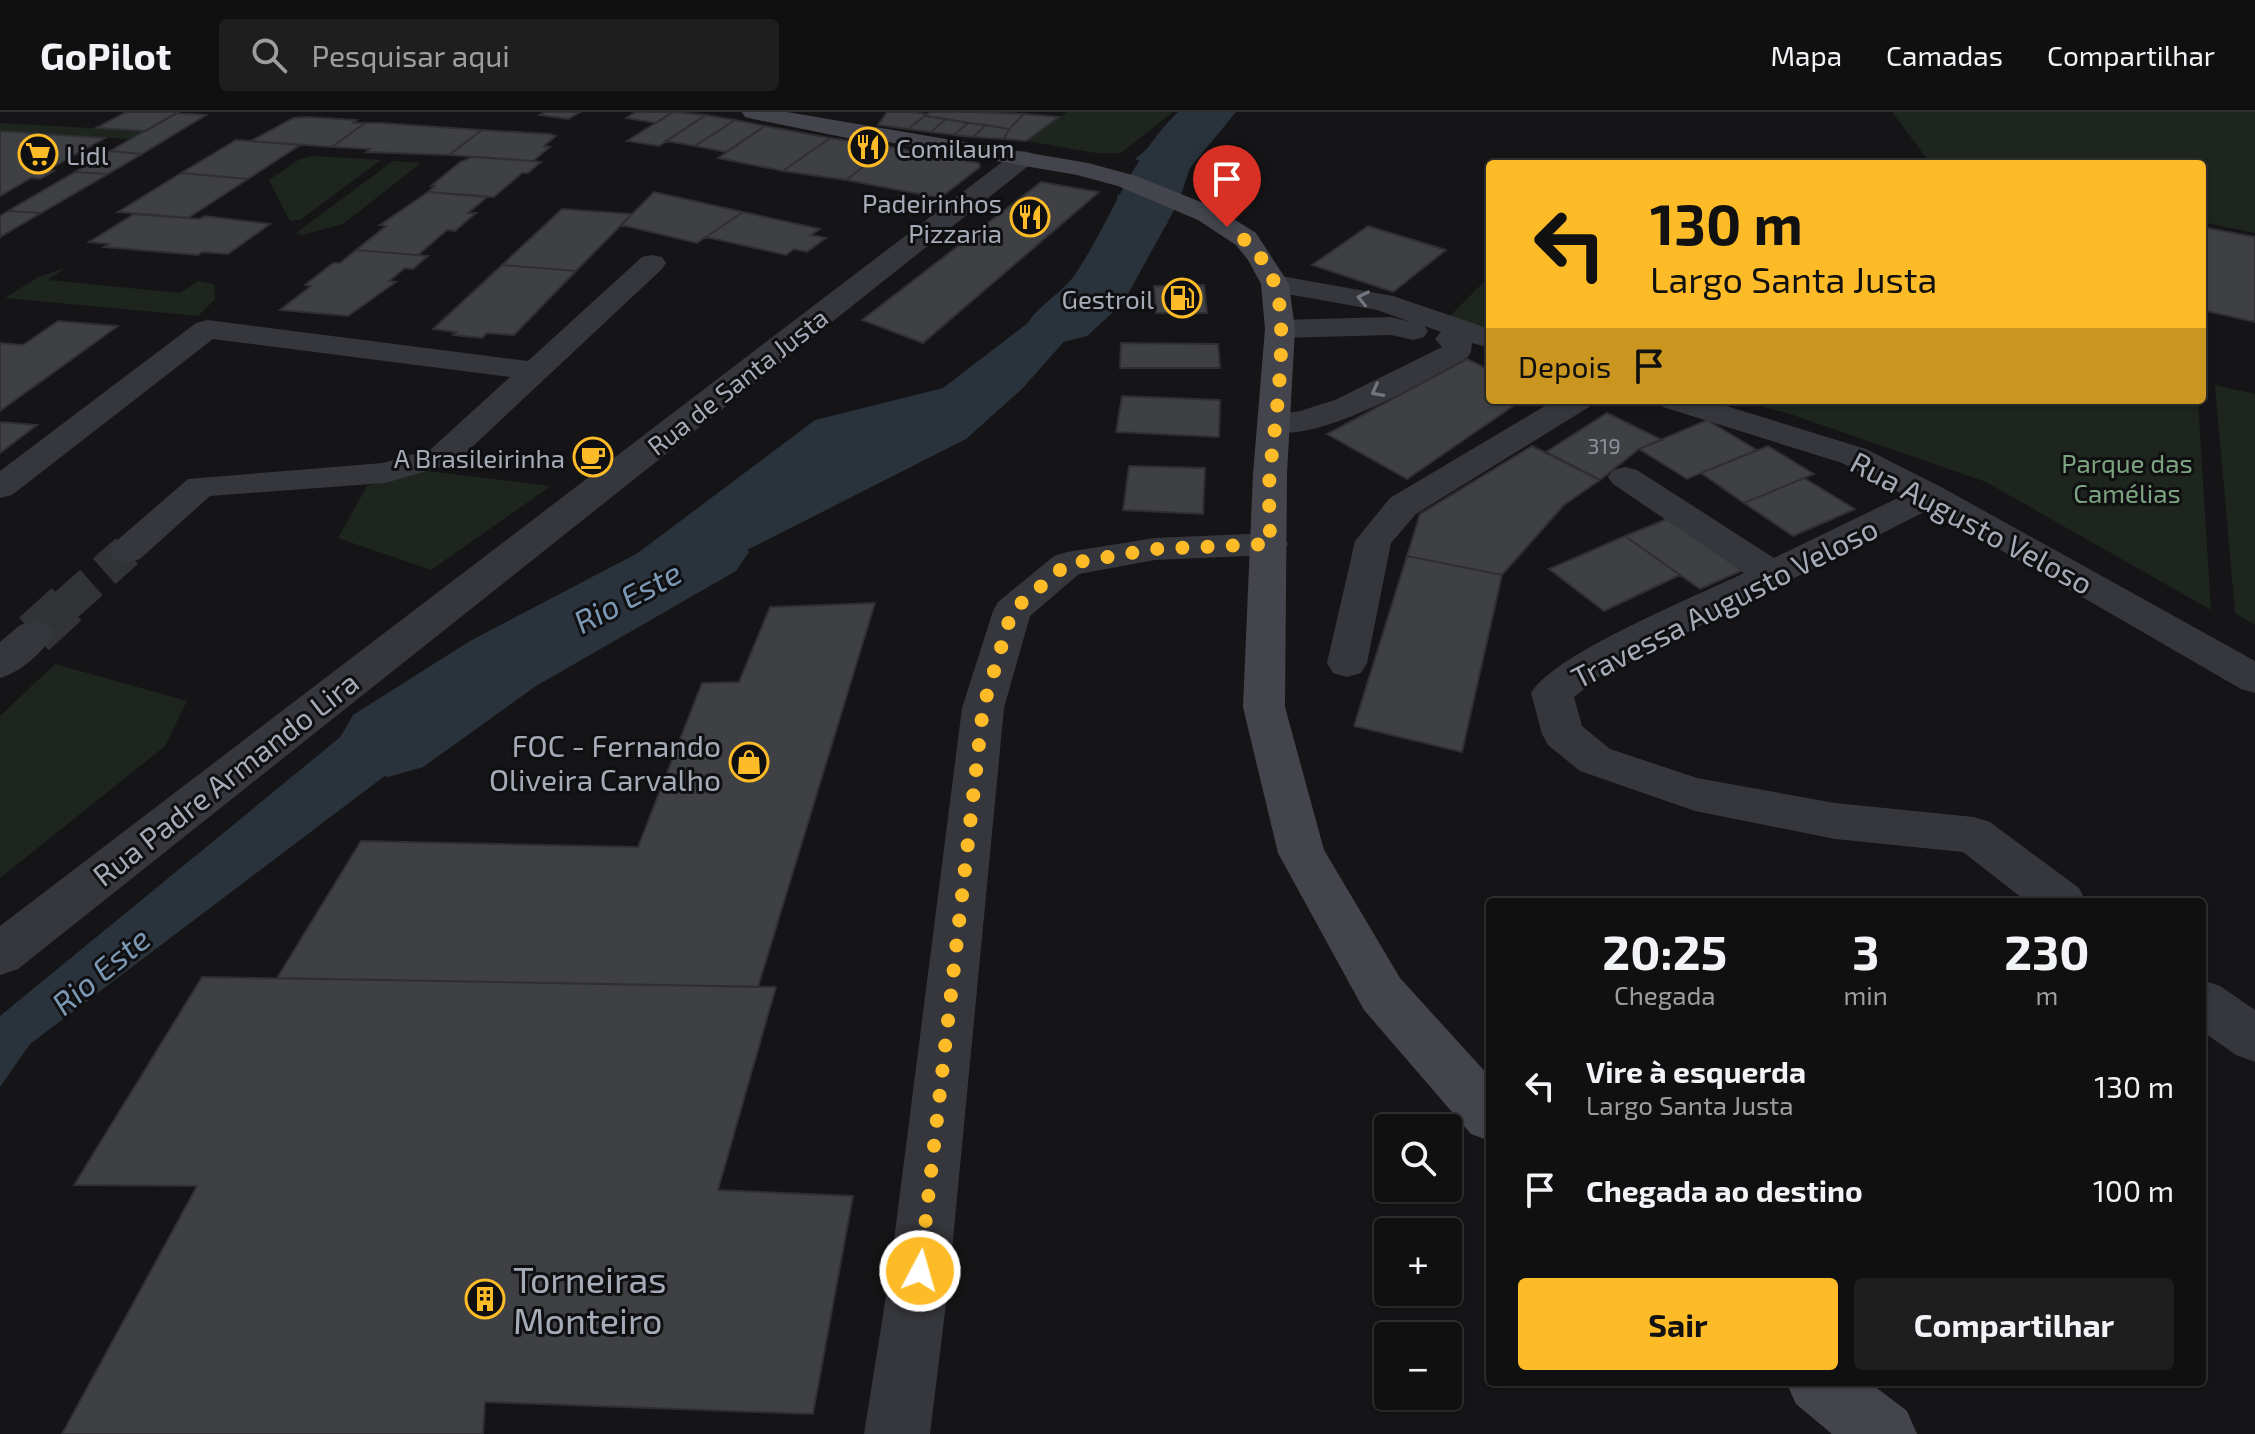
<!DOCTYPE html>
<html lang="pt">
<head>
<meta charset="utf-8">
<style>
  :root { --surface:#101011; --page:#1e1e1f; --text:#f1f3f6; --muted:#9c9d9f; --line:#303031; --accent:#fdbc27 }
  body { margin:0; font-family:"Exo 2",sans-serif; background:var(--page); color:var(--text); height:100vh; display:flex; flex-direction:column; font-size:30px; white-space:nowrap }
  * { box-sizing:border-box; margin:0 }
  p { font-size:26px; color:var(--muted) }
  .icon { flex:none; width:44px; height:44px; fill:none; stroke:currentColor; stroke-width:2; stroke-linecap:round; stroke-linejoin:round }
  .map { position:relative; flex:1; overflow:hidden }
  .panel { position:absolute; left:1486px; top:786px; width:720px; height:488px; display:flex; flex-direction:column; background:var(--surface); border-radius:8px; box-shadow:0 2px 6px #0004,0 0 0 2px var(--line) }
  .panel>* { flex:none }
  .banner { position:absolute; left:1486px; top:48px; width:720px; height:244px; border-radius:8px; box-shadow:0 2px 6px #0004,0 0 0 2px var(--line); background:#fdbc27; color:#111; overflow:hidden }
  .controls { position:absolute; left:1374px; top:1002px; display:grid; gap:16px }
  .controls a { display:grid; place-items:center; width:88px; height:88px; border-radius:8px; background:var(--surface); box-shadow:0 2px 6px #0004,0 0 0 2px var(--line); font-size:40px }
  .pin { position:absolute; display:grid; place-items:center; width:68px; height:68px; color:#fff; margin:-82px -34px; border-radius:50% 50% 50% 0; rotate:-45deg; box-shadow:0 0 8px #0007 }
  .pin .icon { rotate:45deg }
  .me { position:absolute; width:88px; margin:-44px; rotate:6deg; stroke-linejoin:round; filter:drop-shadow(0 0 6px #0008) }
  .turn { display:flex; align-items:center; gap:28px; height:168px; padding:0 32px; font-size:36px }
  .turn .icon { width:104px; height:104px; stroke-width:2.5 }
  .turn b { display:block; font-size:56px; line-height:68px }
  .then { display:flex; align-items:center; height:76px; padding:0 32px; background:#0003; gap:16px; font-size:30px }
  .eta { display:flex; justify-content:space-evenly; align-items:center; height:136px; text-align:center }
  .eta b { font-size:48px; font-weight:700; line-height:56px }
  .button { display:flex; gap:16px; margin-top:auto; padding:16px 32px }
  .button a { flex:1; height:92px; border-radius:8px; background:var(--accent); color:#111; font-size:32px; font-weight:700; line-height:92px; text-align:center }
  .button a+a { background:var(--page); color:var(--text) }
  ul { padding:0; list-style:none }
  li { display:flex; align-items:center; gap:24px; height:104px; padding:0 32px }
  li div { flex:1 }
  li b { display:block; font-size:30px }
  li em { font-style:normal }
  header { display:flex; align-items:center; gap:48px; box-sizing:border-box; height:112px; padding:0 40px; background:var(--surface); border-bottom:2px solid var(--line) }
  header strong { font-size:38px }
  nav { display:flex; gap:44px; margin-inline-start:auto; font-size:28px }
  .search { width:560px; height:72px; background:var(--page); display:flex; align-items:center; gap:20px; box-sizing:border-box; padding:0 28px; border-radius:8px; color:var(--muted); font-size:30px }
  .map>svg:first-child { display:block }
</style>
</head>
<body>
<header>
<strong>GoPilot</strong>
<div class="search"><svg class="icon" aria-label="search" viewBox="0 0 24 24"><circle cx="10" cy="10" r="6"/><path d="M15 15l6 6"/></svg>Pesquisar aqui</div>
<nav><a>Mapa</a><a>Camadas</a><a>Compartilhar</a></nav>
</header>
<div class="map">
<svg width="2255" height="1322" viewBox="0 0 2255 1322">
  <rect width="100%" height="100%" fill="#151517"/>
  <!-- green -->
  <path fill="#1d251e" d="M1067 0H1173L1121 41H1096L1026 29Z
    M1892 0H2255V121L2202 110V52H1931Z
    M0 11 146 19 131 27 0 19Z
    M314 44 381 48 300 108 290 109 269 68 300 47Z
    M393 49 421 51 343 112 302 123 296 121Z
    M65 156 48 168 180 181 198 169 214 172 215 187 198 204 5 186 38 165Z
    M1490 164V220L1448 206Z
    M2215 273 2255 282V513L2235 501Z
    M1739 288H2198L2211 498 1986 370 1793 303Z
    M426 359 551 374 431 458 338 426 367 374Z
    M55 552 187 589 165 634 0 766V604Z"/>
  <!-- water -->
  <path fill="#2a333c" d="M1191 0H1225L1197 32 1184 65 1135 47Z
    M1118 82 1168 111 1023 276 966 327 605 510 559 500 815 308 943 276 1068 180 1111 116Z
    M475 542 494 543 521 561 30 932 0 975V904L355 613Z"/>
  <g fill="none" stroke-linecap="round" stroke-linejoin="round">
    <!-- river -->
    <path fill="#2a333c" fill-rule="evenodd" d="M1178 0H1236L1190 56 1178 91 1123 191 1087 224 1063 230 1039 224 1029 209C1042 190 1064 180 1076 161 1112 107 1131 45 1178 0Z
      M706 413 736 421 749 440 736 459 536 574 423 655 388 665 353 655 338 629 353 603 470 529 676 421Z"/>
  </g>
  <!-- building -->
  <path fill="#3f4044" stroke="#2f2f33" stroke-width="2" d="M126 0H179L146 19 96 16Z
    M545 0H580L568 7 540 3Z
    M636 0H673L656 11 626 6Z
    M673 0 706 3 659 34 627 29Z
    M887 0H910L927 2 908 17 878 13Z
    M930 0H973L1024 2 1009 17 925 4Z
    M176 1 206 3 142 42 110 39Z
    M1024 2 1059 5 1026 29 1004 27 1009 17Z
    M706 3 735 8 695 34 666 29Z
    M925 4 946 7 931 20 908 17Z
    M306 5 357 8 353 11H365L332 35 251 29 293 6Z
    M946 7 968 11 954 23 931 20Z
    M735 8 765 14 726 40 695 34Z
    M365 11H381L482 18 449 43 366 40 370 37 332 35Z
    M968 11 986 13 973 25 954 23Z
    M986 13 1009 17 1004 27 973 25Z
    M765 14 830 26 783 59 718 46Z
    M482 18 550 22 556 24 544 34 550 35 533 49 449 43Z
    M0 19 105 26 48 58 54 59 40 67 31 66 0 84Z
    M830 26 890 35 846 68 783 59Z
    M236 28 300 33 248 67 181 61Z
    M890 35 979 51 980 55 940 86 846 68Z
    M110 39 142 42 108 62 75 60Z
    M472 45 533 49 541 50 528 61H522L494 85 428 80 435 74H431L460 50Z
    M75 60 108 62 41 101 8 99Z
    M181 61 248 67 188 106 118 100Z
    M1041 70 1099 80 923 231 862 208Z
    M428 80 487 85 468 101H476L455 119 447 118 418 143 356 138 386 114 380 113Z
    M654 80 743 100 697 131 621 113Z
    M562 97 632 102 576 159 502 153Z
    M8 99 41 101 0 125V104Z
    M743 100 820 117 811 123 826 126 807 140 794 137 786 143 706 125Z
    M134 102 199 107 205 104 270 112 228 142 202 140 198 143 104 135 109 132 89 130Z
    M1368 114 1446 138 1393 180 1312 153Z
    M2202 115 2255 125V210L2202 198Z
    M356 138 428 144 413 157 405 156 389 169 396 170 348 204 280 198 311 174 305 173 333 151H340Z
    M502 153 576 159 514 223 487 221 482 226 453 223 456 220 433 217Z
    M1204 173 1207 201H1156L1154 174Z
    M58 209 118 214 0 299V231L23 233Z
    M1121 231 1218 232 1220 256H1120Z
    M1467 247 1490 258V288H1522L1407 367 1327 322Z
    M1122 284 1220 288 1219 325 1116 320Z
    M1607 301 1662 328 1639 337 1600 368 1546 340Z
    M1707 308 1757 338 1687 367 1639 337Z
    M0 310 37 313 0 341Z
    M1532 334 1600 368 1564 393 1502 463 1407 444 1420 402Z
    M1768 334 1814 362 1744 391 1701 361Z
    M1129 354 1205 356 1203 402 1123 398Z
    M1804 366 1855 397 1793 424 1744 391Z
    M1667 407 1743 458 1700 477 1625 424Z
    M1625 424 1680 463 1604 499 1549 457Z
    M1407 444 1502 463 1462 640 1354 614Z
    M875 491 758 875 277 866 361 729 638 735 702 571 739 570 770 495Z
    M202 865 776 875 718 1078 853 1084 813 1302 485 1290 483 1322H62L197 1074 74 1073Z"/>
  <g fill="none" stroke-linecap="round" stroke-linejoin="round">
    <!-- minor-tunnel-far1 -->
    <path stroke="#323337" stroke-width="34" stroke-dasharray="34 17" stroke-linecap="butt" d="M66 493 127 439"/>
    <!-- minor-tunnel -->
    <path stroke="#323337" stroke-width="44" stroke-dasharray="44 22" stroke-linecap="butt" d="M34 522 68 491"/>
    <!-- minor -->
    <path fill="#36373c" fill-rule="evenodd" d="M1023 39 1032 41 1035 46 1032 51 18 857 0 863V814L1014 41Z
      M652 143 662 145 666 151 662 157 455 351 385 371 210 384 140 447 127 451 114 447 109 439 114 431 188 367 383 351 431 337 510 265 213 227 12 383 0 386V359L196 211 207 208 528 249 642 145Z
      M1275 163 1393 184 1490 217V236L1472 231 1471 240 1467 246C1417 272 1320 333 1264 319L1260 312 1264 305 1300 299 1335 288 1442 235 1435 227 1441 220 1425 214 1428 219 1424 225 1413 228 1391 223 1280 226 1269 223 1265 217 1269 211 1280 208 1391 205 1411 210 1377 198 1265 178 1261 172 1265 166Z
      M1555 288H1594L1589 295 1416 402 1391 431 1367 551 1361 561 1347 565 1333 561 1327 551 1355 429 1390 386Z
      M1658 288H1707L1866 337 1943 376 2255 549V581L2241 577 1930 397 1599 565 1574 585 1582 614 1610 637 1697 666 1835 691 1974 705 1990 710 2079 776 2086 790H2027L1963 740 1835 727 1695 699 1580 659 1548 633 1542 622 1531 581C1555 541 1697 484 1744 461L1613 372 1608 365 1613 358 1625 355 1637 358 1774 446 1904 383 1842 351 1663 295Z
      M1270 421 1283 424 1288 432 1283 440 1270 443 1155 448 1079 462 1030 504 1004 596 950 1159 930 1322H864L890 1159 962 596 993 499 998 490 1054 444 1067 440 1155 426Z
      M34 509 48 513 54 522C42 541 21 560 0 566V530L20 513Z
      M2202 868 2220 874 2255 898V950L2236 943 2202 919Z"/>
    <!-- secondary -->
    <path fill="#44454c" fill-rule="evenodd" d="M742 0H787L1088 51 1136 64 1216 96 1256 121 1289 172 1295 217 1287 362 1285 595 1324 738 1400 866 1490 965V1029L1471 1022 1364 898 1278 741 1243 595 1253 362 1265 217 1261 172 1248 148 1236 133 1198 108 1118 74 1077 63 876 28 852 27 753 7 745 5Z
      M1786 1270H1869L1907 1299 1917 1322H1832L1796 1292Z"/>
  </g>
  <!-- one-way arrows -->
  <defs><path id="oneway-chevron" d="M-2-3.5L2.5 0L-2 3.5" fill="none" stroke-width="1.6" stroke-linecap="round" stroke-linejoin="round" transform="scale(2)"/></defs>
  <g stroke="#747780">
    <use href="#oneway-chevron" transform="translate(1363 186) rotate(-168)"/>
    <use href="#oneway-chevron" transform="translate(1377 279) rotate(152)"/>
  </g>
  <g fill="none" stroke-linecap="round" stroke-linejoin="round">
    <!-- route -->
    <path stroke="#fdbc27" stroke-width="14" stroke-dasharray="0 25.2" d="M920 1159 983 596 1012 499 1067 452 1155 437 1270 432C1270 407 1268 382 1270 358 1275 314 1290 209 1274 170 1265 146 1248 128 1227 115"/>
  </g>
  <!-- icons -->
  <defs>
    <g id="restaurant-ring" transform="scale(2)"><circle r="9.5" fill="#101012" stroke="#fdbc27" stroke-width="1.5"/><path d="M-5-6h1v4h1v-4h1v4h1v-4h1v5L-1.5 .5V6h-2V.5L-5-1ZM5-6V6H3V1.5H1.5Q1.5-4 5-6Z" fill="#fdbc27"/></g>
    <g id="supermarket-ring" transform="scale(2)"><circle r="9.5" fill="#101012" stroke="#fdbc27" stroke-width="1.5"/><path d="M-6-5.5h2.5l.6 2H6L4.5 2H-2.5L-4.4-4H-6ZM-1.5 3.2a1.3 1.3 0 1 0 .1 0ZM3 3.2a1.3 1.3 0 1 0 .1 0Z" fill="#fdbc27"/></g>
    <g id="fuel-ring" transform="scale(2)"><circle r="9.5" fill="#101012" stroke="#fdbc27" stroke-width="1.5"/><path d="M-5.5-6h7V0h2V4h1.3V-2.5L3-4.5l.8-.8L6-3V5H2.5V1h-1V6h-7ZM-4.2-4.7v3.2H.2V-4.7Z" fill="#fdbc27"/></g>
    <g id="cafe-ring" transform="scale(2)"><circle r="9.5" fill="#101012" stroke="#fdbc27" stroke-width="1.5"/><path d="M-5.5-4.5H6V0H3Q3 3.5 0 3.5H-2.5Q-5.5 3.5-5.5 0ZM3-3.2v2h1.7v-2ZM-6 4.5H4V6H-6Z" fill="#fdbc27"/></g>
    <g id="shop-ring" transform="scale(2)"><circle r="9.5" fill="#101012" stroke="#fdbc27" stroke-width="1.5"/><path d="M-5-2.5h2.3a2.7 3.5 0 0 1 5.4 0H5L5.5 6h-11ZM-1.5-2.5h3a1.5 2.3 0 0 0-3 0Z" fill="#fdbc27"/></g>
    <g id="building-ring" transform="scale(2)"><circle r="9.5" fill="#101012" stroke="#fdbc27" stroke-width="1.5"/><path d="M-4-6H4V6H1V3H-1V6H-4ZM-2.5-4.3h1.7v1.8h-1.7ZM.8-4.3h1.7v1.8H.8ZM-2.5-1h1.7V.8h-1.7ZM.8-1h1.7V.8H.8Z" fill="#fdbc27"/></g>
  </defs>
  <g fill-rule="evenodd">
    <use href="#restaurant-ring" x="868" y="35"/>
    <use href="#supermarket-ring" x="38" y="42"/>
    <use href="#restaurant-ring" x="1030" y="105"/>
    <use href="#fuel-ring" x="1182" y="186"/>
    <use href="#cafe-ring" x="593" y="345"/>
    <use href="#shop-ring" x="749" y="650"/>
    <use href="#building-ring" x="485" y="1187"/>
  </g>
  <g text-anchor="middle" dominant-baseline="central" stroke-width="6" stroke-linejoin="round" paint-order="stroke">
    <!-- far-number labels -->
    <g font-size="22" fill="#8c909b">
      <text x="1604" y="333">319</text>
    </g>
    <!-- far-poi labels -->
    <g font-size="26" fill="#a6abb8" stroke="#101012" text-anchor="end">
      <text x="896" y="35" text-anchor="start">Comilaum</text>
      <text x="66" y="42" text-anchor="start">Lidl</text>
      <text x="1002" y="90">Padeirinhos<tspan x="1002" dy="30">Pizzaria</tspan></text>
      <text x="1154" y="186">Gestroil</text>
      <text x="565" y="345">A Brasileirinha</text>
    </g>
    <!-- far-street labels -->
    <g font-size="26" fill="#a6abb8" stroke="#101012">
      <text transform="translate(737 269) rotate(-38)">Rua de Santa Justa</text>
    </g>
    <!-- far-park labels -->
    <g font-size="26" fill="#7ca480" stroke="#101012">
      <text x="2127" y="350">Parque das<tspan x="2127" dy="30">Camélias</tspan></text>
    </g>
    <!-- street labels -->
    <g font-size="30" fill="#a6abb8" stroke="#101012">
      <text transform="translate(1972 410) rotate(28)">Rua Augusto Veloso</text>
      <text transform="translate(1724 490) rotate(-27)">Travessa Augusto Veloso</text>
      <text transform="translate(225 666) rotate(-38)">Rua Padre Armando Lira</text>
    </g>
    <!-- poi labels -->
    <g font-size="30" fill="#a6abb8" stroke="#101012" text-anchor="end">
      <text x="721" y="633">FOC - Fernando<tspan x="721" dy="34">Oliveira Carvalho</tspan></text>
    </g>
    <!-- water labels -->
    <g font-size="32" font-style="italic" fill="#7b98b5" stroke="#101012">
      <text transform="translate(627 484) rotate(-28)">Rio Este</text>
      <text transform="translate(100 858) rotate(-40)">Rio Este</text>
    </g>
    <!-- near-poi labels -->
    <g font-size="36" fill="#a6abb8" stroke="#101012" text-anchor="start">
      <text x="513" y="1166">Torneiras<tspan x="513" dy="41">Monteiro</tspan></text>
    </g>
  </g>
</svg>
<div class="controls">
<a><svg class="icon" aria-label="search" viewBox="0 0 24 24"><circle cx="10" cy="10" r="6"/><path d="M15 15l6 6"/></svg></a>
<a>+</a>
<a>−</a>
</div>
<div class="pin" style="left:1227px;top:115px;background:#d93025"><svg class="icon" aria-label="arrive" viewBox="0 0 24 24"><path d="M6 21V4h12l-3 4 3 4H6"/></svg></div>
<svg class="me" style="left:920px;top:1159px" viewBox="-20 -20 40 40"><circle r="17" fill="#fdbc27" stroke="#fff" stroke-width="3"/><path d="M0-11L8 9 0 5-8 9z" fill="#fff"/></svg>
<div class="banner">
<div class="turn"><svg class="icon" aria-label="left" viewBox="0 0 24 24"><path d="M17 20v-9H6M10 6l-5 5 5 5"/></svg><div><b>130 m</b>Largo Santa Justa</div></div>
<div class="then">Depois<svg class="icon" aria-label="arrive" viewBox="0 0 24 24"><path d="M6 21V4h12l-3 4 3 4H6"/></svg></div>
</div>
<section class="panel">
<div class="eta">
<div><b>20:25</b><p>Chegada</p></div>
<div><b>3</b><p>min</p></div>
<div><b>230</b><p>m</p></div>
</div>
<ul>
<li><svg class="icon" aria-label="left" viewBox="0 0 24 24"><path d="M17 20v-9H6M10 6l-5 5 5 5"/></svg><div><b>Vire à esquerda</b><p>Largo Santa Justa</p></div><em>130 m</em></li>
<li><svg class="icon" aria-label="arrive" viewBox="0 0 24 24"><path d="M6 21V4h12l-3 4 3 4H6"/></svg><div><b>Chegada ao destino</b></div><em>100 m</em></li>
</ul>
<div class="button"><a>Sair</a><a>Compartilhar</a></div>
</section>
</div>
</body>
</html>
